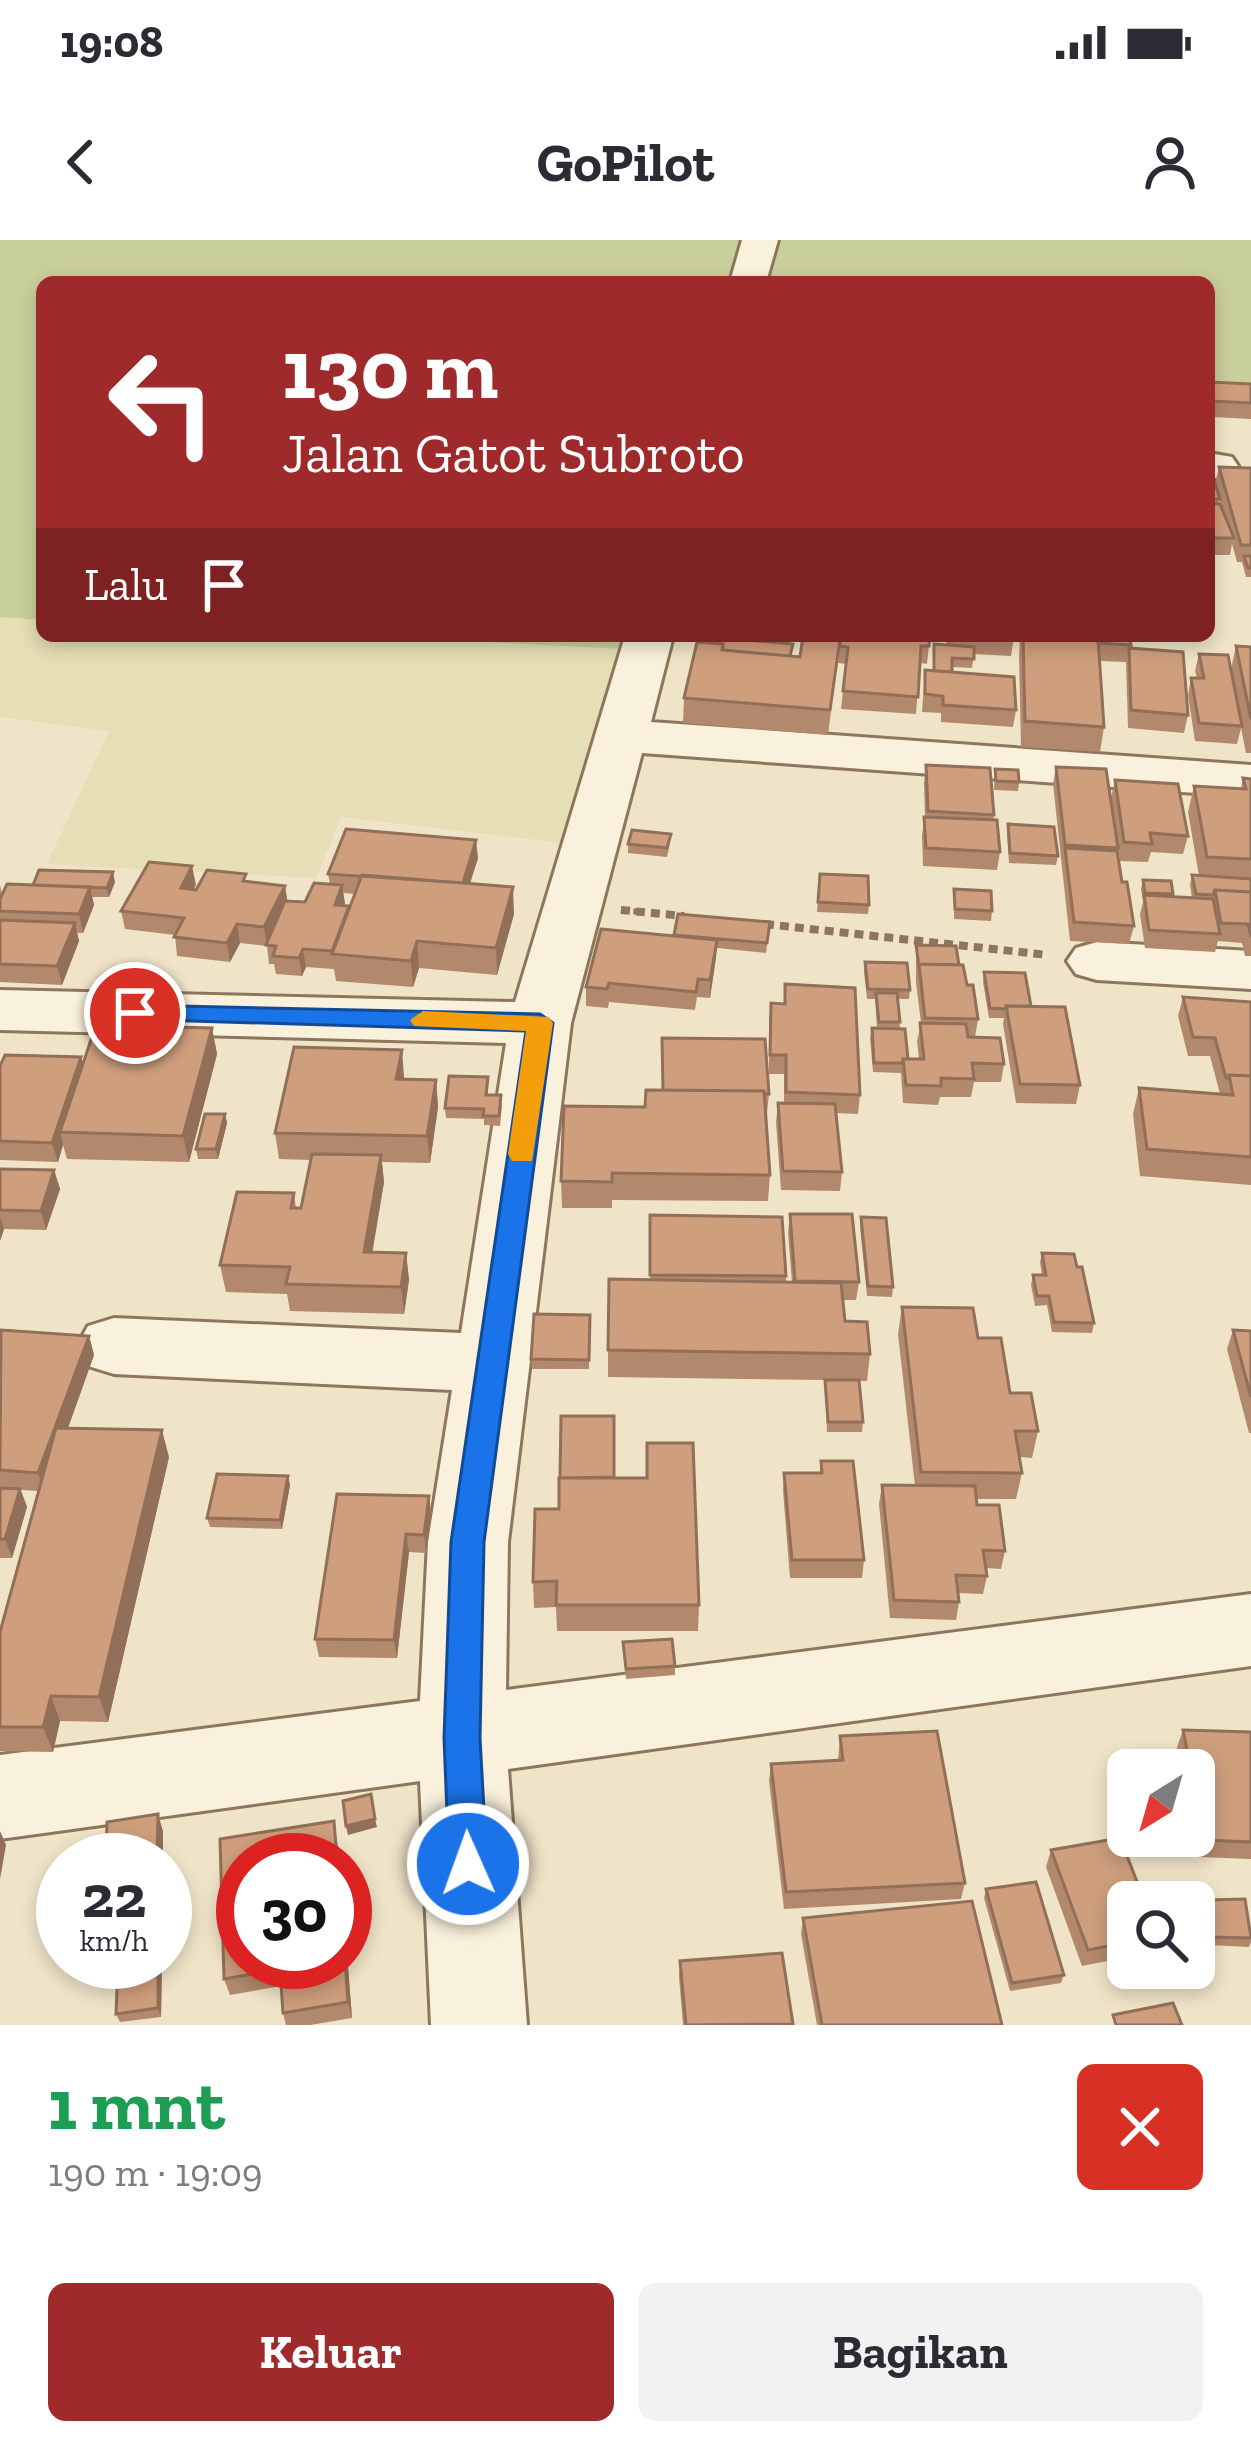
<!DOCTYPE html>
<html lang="id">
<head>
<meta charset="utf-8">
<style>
  :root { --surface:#fff; --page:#f2f2f3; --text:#2b2b33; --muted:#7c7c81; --accent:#9e2a2b }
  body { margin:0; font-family:"Zilla Slab",serif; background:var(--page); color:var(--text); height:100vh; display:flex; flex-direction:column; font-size:45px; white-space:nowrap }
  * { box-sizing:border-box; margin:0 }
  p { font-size:39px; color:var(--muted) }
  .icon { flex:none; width:66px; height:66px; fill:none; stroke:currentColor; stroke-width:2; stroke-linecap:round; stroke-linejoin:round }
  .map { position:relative; height:1785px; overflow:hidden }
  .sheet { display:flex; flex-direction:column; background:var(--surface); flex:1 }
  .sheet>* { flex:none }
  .banner { position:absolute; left:36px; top:36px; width:1179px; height:366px; border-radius:18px; box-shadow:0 6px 18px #0003; background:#9e2a2b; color:#fff; overflow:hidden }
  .needle { width:78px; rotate:217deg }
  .buttons { position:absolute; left:1107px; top:1509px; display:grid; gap:24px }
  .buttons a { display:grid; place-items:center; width:108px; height:108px; border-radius:18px; background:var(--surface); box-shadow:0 6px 18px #0003; font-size:60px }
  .speed { position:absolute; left:36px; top:1593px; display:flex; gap:24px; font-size:60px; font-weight:700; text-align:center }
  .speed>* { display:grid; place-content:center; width:156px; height:156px; border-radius:50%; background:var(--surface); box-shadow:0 6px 18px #0003; line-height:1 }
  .speed small { font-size:30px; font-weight:400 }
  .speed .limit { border:18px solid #d22; background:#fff; color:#111 }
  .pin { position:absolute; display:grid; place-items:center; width:102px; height:102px; color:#fff; margin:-51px; border:6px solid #fff; border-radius:50%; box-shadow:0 3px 12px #0007 }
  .me { position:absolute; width:132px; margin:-66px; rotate:358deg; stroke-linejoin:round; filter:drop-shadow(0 0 9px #0008) }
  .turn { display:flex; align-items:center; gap:42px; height:252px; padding:0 48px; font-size:54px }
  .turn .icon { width:156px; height:156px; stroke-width:2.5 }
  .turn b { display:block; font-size:84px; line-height:102px }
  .then { display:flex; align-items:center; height:114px; padding:0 48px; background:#0003; gap:24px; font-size:45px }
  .round { display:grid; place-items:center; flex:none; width:126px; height:126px; border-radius:18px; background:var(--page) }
  .headline { display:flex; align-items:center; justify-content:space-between; height:204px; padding:0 48px }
  h1 { font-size:72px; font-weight:700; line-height:90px; color:#1e9e55 }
  .button { display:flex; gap:24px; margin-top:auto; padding:24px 48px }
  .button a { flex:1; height:138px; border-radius:18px; background:var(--accent); color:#fff; font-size:48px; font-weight:700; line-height:138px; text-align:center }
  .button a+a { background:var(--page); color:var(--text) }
  .status { display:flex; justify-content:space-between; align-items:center; height:84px; padding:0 60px; background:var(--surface); direction:ltr }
  .status svg { height:33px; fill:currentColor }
  header { display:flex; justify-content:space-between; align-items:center; height:156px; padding:0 48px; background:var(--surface); font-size:54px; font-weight:700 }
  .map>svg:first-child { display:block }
</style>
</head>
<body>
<div class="status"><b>19:08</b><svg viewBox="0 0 49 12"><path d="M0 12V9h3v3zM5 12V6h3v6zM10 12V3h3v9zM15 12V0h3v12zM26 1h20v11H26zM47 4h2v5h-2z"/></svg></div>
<header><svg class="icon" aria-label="back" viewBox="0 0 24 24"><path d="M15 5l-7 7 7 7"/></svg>GoPilot<svg class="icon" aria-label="person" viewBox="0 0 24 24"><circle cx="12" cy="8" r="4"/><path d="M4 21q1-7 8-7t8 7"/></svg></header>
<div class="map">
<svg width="1251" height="1785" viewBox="0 0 1251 1785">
  <rect width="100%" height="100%" fill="#f0e4c8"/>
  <!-- farmland -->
  <path fill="#e6deb5" d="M0 377 42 380V396H368L643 410 590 606 341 577 316 638 47 624 109 491 0 477Z"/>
  <!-- green -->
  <path fill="#c9cf9b" d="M0 0H760L747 42H42V380L0 377Z
    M774 0H1251V151L1209 150V42H757Z
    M368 396H647L643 410Z"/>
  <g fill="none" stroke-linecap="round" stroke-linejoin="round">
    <!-- minor casing -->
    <g stroke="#8d765c" stroke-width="6">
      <path id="minor" d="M742 0H778L766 42H730Z
        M1209 213 1232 217 1238 226 1232 235 1209 239Z
        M625 396H673L651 482 1251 525V557L642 513 571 783 508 1302 506 1450 1251 1354V1426L508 1529 527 1785H431L420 1541 0 1599V1515L420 1461 428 1302 452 1150 114 1134 88 1126 77 1106 88 1086 114 1078 461 1093 506 803 0 790V750L515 762Z
        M1097 702 1251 711V749L1097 740 1076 734 1067 721 1076 708Z"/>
    </g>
    <!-- path-far1 -->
    <path stroke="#8d765c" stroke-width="6" stroke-dasharray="8 4.5" stroke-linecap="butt" d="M621 670 641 672"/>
    <!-- path -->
    <path stroke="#8d765c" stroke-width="8" stroke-dasharray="9 6" stroke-linecap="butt" d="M621 670 684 676
      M765 684 1048 715"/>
    <!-- minor -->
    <use href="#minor" fill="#faf1dc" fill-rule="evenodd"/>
  </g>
  <!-- wall -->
  <path fill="#b2896c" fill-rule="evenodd" d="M1209 142 1251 144V179L1212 177 1209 184Z
    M1209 227 1220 259 1219 264 1223 271 1215 244 1219 227 1251 228V337H1246L1242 322H1237L1232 304 1230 315H1209Z
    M748 396H835V399H840L828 495 683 483 684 458 792 416 800 417 803 400Z
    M841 396H930L927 424 920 423 916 474 841 469 846 424 838 423Z
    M947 396H1014L1011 416 974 414 972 428 952 427V432L1016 470 1013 487 941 482V473L922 472 925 430 933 431 934 404 946 405Z
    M1020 396H1129L1130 408 1188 475 1184 493 1128 488 1126 422 1099 421 1104 487 1100 512 1021 507 1019 417Z
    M1236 406 1251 407V513H1246L1241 488 1237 504 1195 501 1188 455 1191 438H1197L1195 431 1199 414 1231 429Z
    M926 525 994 575 993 580 1000 612 997 630 923 626 922 595 925 577 924 543Z
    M1056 527 1118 608 1122 642 1134 686 1129 704 1070 701 1053 544Z
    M995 529 1019 542 1018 551 994 550Z
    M1243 538 1251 539V716H1245L1242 703 1218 701 1215 712 1145 708 1140 674 1143 662 1141 649 1143 640 1173 654 1172 657 1192 658 1190 645 1192 635 1199 636 1188 572 1194 546 1241 549Z
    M1115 540 1188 596 1183 614 1151 612 1148 622 1120 621 1111 558Z
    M1008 584 1058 616 1056 625 1009 623 1007 593Z
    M670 603 667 617 628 613V604Z
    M478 618 470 644 514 674 497 735 419 728 413 747 336 741 334 729 306 727 302 736 276 734 274 724H269L267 706 240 703 230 722 177 716 175 695 125 689 121 671 196 645 193 649 247 642 285 646 287 661 305 662 330 644 328 634ZM343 653 355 654 349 669 344 666Z
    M820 634 869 665 868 674 817 672Z
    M115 642 109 657H92L94 665 83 693H77L79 701 62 745 0 742V645L2 654 33 645Z
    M954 649 992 671 991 681 954 679Z
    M770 682 766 713 717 708 710 758 697 757 695 770 609 762 608 768 586 766V747L674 696Z
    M916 705 959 725 978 779 975 797 1004 824 1001 842H974L971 857H940L938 865 903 863 901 833 873 832 870 798 872 788H877L875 759H867L864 732 865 722 910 750 909 759H898L900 788 908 819H919L917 801 921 783 916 743Z
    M984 732 1031 766 1080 845 1076 864 1016 863 1003 784 1004 778H989L983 742Z
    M785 744 860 855 858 874 836 873 842 932 840 951 781 950 776 882 778 863H784V834H769V782L771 763 784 764Z
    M1183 757 1251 762V945L1140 936 1133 874 1139 848 1220 854 1210 816H1188L1178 776Z
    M212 788 217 814 189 922 67 919 63 905 58 922 0 920V826L81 817 83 823Z
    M404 837V839L436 840 438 867 430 923 382 922 384 942 372 1012 406 1013 409 1040 404 1074 290 1071 287 1054 226 1052 220 1025 294 953 296 968H301L311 920 279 919 275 893Z
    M488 837V855L502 865 500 886 484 885V879L446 878 445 868Z
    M769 854 767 873H766L770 935 768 961 612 960V968H562L561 941 645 867Z
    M225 874 227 883 218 919H198L196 909Z
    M0 929 54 930 60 949 46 990 4 989 0 1001Z
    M790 974 859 1042 856 1060H843L845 1081 870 1114 867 1141H859L863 1182 862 1192H827L825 1140 608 1137V1110L650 1040V975L786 1036V1042H792L788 993Z
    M861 977 893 1047 892 1057 867 1056 860 987Z
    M1042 1013 1094 1083 1092 1093 1052 1092 1047 1065 1035 1066 1031 1045 1033 1035H1042L1040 1022Z
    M902 1067 978 1098 1010 1153 1038 1191 1032 1218 1020 1217 1022 1233 1016 1259H976L977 1265 1005 1311 1001 1329 986 1328 987 1336 983 1354 958 1353 959 1362 956 1380 890 1378 879 1264 882 1245 915 1246 898 1094Z
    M590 1075 589 1129H532L531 1119Z
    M1233 1090 1251 1091V1193H1249L1227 1109Z
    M0 1093 89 1096 94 1115 68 1188 169 1217 108 1482 60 1481 53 1512 0 1511V1392L39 1251 21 1250 27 1267 12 1318H0Z
    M821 1221 864 1320 862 1338H790L783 1251 784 1233H820Z
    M288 1236 290 1245 282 1289 210 1287 207 1278Z
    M614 1238 699 1365 698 1391H557L556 1367 534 1368 533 1342 559 1269Z
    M429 1256 431 1274 426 1313 409 1312 397 1418 319 1417 315 1399Z
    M623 1402 675 1426V1435L626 1439Z
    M1183 1490 1251 1492V1619L1198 1617 1195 1607H1170L1168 1596H1194V1530H1181L1177 1507Z
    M840 1496 965 1643 961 1659 784 1669 769 1541 771 1524 838 1520Z
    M334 1581 340 1620H243V1722H345V1689L352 1778 310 1785H286L283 1773 281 1746 230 1755 224 1739 220 1599Z
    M1051 1610 1128 1662V1717L1082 1726 1046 1627Z
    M986 1649 1064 1735 1061 1743 1010 1751 984 1658Z
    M1206 1660 1251 1689V1702L1249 1707 1209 1705 1202 1668Z
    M803 1678 1002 1785H817L801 1694Z
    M782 1713 793 1785H683L679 1737 680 1721Z
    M118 1722H162L161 1777 120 1782 116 1774Z
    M1170 1728H1194L1211 1730 1207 1738 1174 1741Z"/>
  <!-- shaded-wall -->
  <path fill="#916f58" d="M476 600 478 618 463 664 462 645Z
    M192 626 196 645 184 666 181 648Z
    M113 632 115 642 109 657 107 648Z
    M342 645 345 663 337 684 335 665Z
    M285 646 288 664 267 706 264 687Z
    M90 647 94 665 83 693 79 674Z
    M513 647 514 674 497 735 496 708Z
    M75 683 79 701 62 745 57 726Z
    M237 684 240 703 230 722 227 703Z
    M717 700 716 718 710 758V740Z
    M417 701 419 728 413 747 411 721Z
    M303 709 306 727 302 736 299 718Z
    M212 788 217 814 189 922 183 896Z
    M402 810 404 837 399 866 396 839Z
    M81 817 86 835 60 892 63 905 58 922 52 903Z
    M436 840 438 867 430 923 427 896Z
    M225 874 227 883 218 919 216 909Z
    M381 915 384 942 368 1039 364 1012Z
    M54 930 60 949 46 990 41 971Z
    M0 977 4 989 0 1001Z
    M406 1013 409 1040 404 1074 401 1047Z
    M89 1096 94 1115 45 1252 38 1233Z
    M162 1190 169 1217 108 1482 99 1457Z
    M288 1236 290 1245 282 1289 280 1280Z
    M20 1249 27 1267 12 1318 5 1299Z
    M429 1256 431 1274 426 1313 424 1295Z
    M406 1294 409 1312 397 1418 394 1400Z
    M51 1456 60 1481 53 1512 43 1487Z
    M158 1574 163 1591V1620H157Z
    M375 1579 377 1587 348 1595 346 1586Z
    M0 1591 6 1605 0 1639Z
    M345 1689 352 1778 348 1762Z
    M158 1722H162L161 1777 158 1768Z"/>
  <!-- building -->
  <path fill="#cf9f7d" stroke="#916f58" stroke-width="3" d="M1209 142 1251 144V163L1212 161 1214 168H1209Z
    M1209 227H1210L1220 259H1209Z
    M1219 227 1251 228V305H1241Z
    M1209 263 1220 264 1234 298H1209Z
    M1244 316H1251V328H1248Z
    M803 396H834V399H840L830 470 684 458 697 402 723 404 722 410 800 417Z
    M841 396H930L929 406H921L918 457 843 451 848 407 840 406Z
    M968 396H1014V399Z
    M1023 396 1098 398 1104 487 1025 481Z
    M1072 396H1129L1131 405 1098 403V398Z
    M712 397 793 404 790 416 723 410V404L711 403Z
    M934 404 974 407V419L952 418V432L934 431Z
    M1236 406 1251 407V479Z
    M1129 408 1183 412 1188 475 1131 470Z
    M1199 414 1228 415 1242 486 1199 483 1191 438H1204Z
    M925 430 1014 437 1016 470 943 465V456L925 454Z
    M926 525 990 528 994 575 928 571Z
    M1056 527 1106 529 1118 608 1065 605Z
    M995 529 1018 530 1019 542 996 541Z
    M1243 538 1251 539V619L1207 617 1194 546 1246 549Z
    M1115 540 1178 544 1188 596 1150 593 1152 604 1124 602Z
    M924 577 997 580 1000 612 926 608Z
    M1008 584 1054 587 1058 616 1010 613Z
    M346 589 476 600 463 643 328 634Z
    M632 590 671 594 667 608 628 604Z
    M1065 608 1117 611 1122 642H1127L1134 686 1074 682Z
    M149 622 192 626 181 648 196 650 207 630 246 634 243 641 285 646 264 687 237 684 227 703 174 697 184 678 121 671Z
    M39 630 113 632 107 648 33 645Z
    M820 634 868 636 869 665 818 662Z
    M362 635 513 647 496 708 417 701 411 721 332 714Z
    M1192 635 1251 639V652L1215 650 1213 655 1196 654Z
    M1143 640 1171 641 1173 654 1145 653Z
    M314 643 342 645 335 665 349 666 332 711 303 709 299 718 273 716 276 706 266 705 285 661 305 662Z
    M7 644 90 647 79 674 0 671V659Z
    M954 649 991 651 992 671 955 669Z
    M1215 650 1251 652V697L1248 684 1221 683Z
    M1144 655 1213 659 1220 694 1149 690Z
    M678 674 770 682 767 703 674 695Z
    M0 680 75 683 57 726 0 724Z
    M601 689 717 700 710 740 698 739 696 752 609 743 607 749 586 747Z
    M916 705 956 706 959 725 919 724V727Z
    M865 722 907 723 910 750 868 749Z
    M919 724 963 725 967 745H973L978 779 925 778Z
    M984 732 1025 733 1031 766H1006L1007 769 990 768Z
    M785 744 855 748 860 855 786 852V815H770L771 763 785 764Z
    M876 753H897L900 782H879Z
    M1183 757 1251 762V836L1229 835 1228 838H1226L1215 798 1193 797Z
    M1006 766 1065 767 1080 845 1020 844Z
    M920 783 966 784 968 797 1000 798 1004 824 972 823 974 839 941 838V846L906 845 903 819H924Z
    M96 785 212 788 183 896 60 892Z
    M872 788 905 789 908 819H903V823H874Z
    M662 798 765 799 769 854H764V851L663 850Z
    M294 807 402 810 396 839 436 840 427 896 275 893Z
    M5 815 81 817 52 903 0 901V826Z
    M1229 835 1251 836V917L1147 909 1139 848 1233 855Z
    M449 836 488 837 486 855H501L499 876H483L484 869 445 868Z
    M646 850 764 851 770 935 612 933V942L561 941 564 866 645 867Z
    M778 863 835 864 842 932 783 931Z
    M205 874H225L216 909H196Z
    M312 914 381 915 364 1012 406 1013 401 1047 286 1044 290 1027 220 1025 237 952 294 953 291 968H301Z
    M0 929 54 930 41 971 0 970Z
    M790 974H852L859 1042 795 1041Z
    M650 975 782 977 786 1036 650 1035Z
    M861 977 886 978 893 1047 868 1046Z
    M1042 1013 1074 1014 1077 1027H1082L1094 1083 1054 1082 1049 1056H1037L1033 1035H1046Z
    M609 1039 841 1043 845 1081 867 1082 870 1114 608 1110Z
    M902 1067 973 1068 978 1098H1001L1010 1153H1031L1038 1191H1015L1022 1233 921 1232Z
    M534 1074 590 1075 589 1120 531 1119Z
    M1 1090 89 1096 38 1233 0 1230Z
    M1233 1090 1251 1091V1157Z
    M825 1140H859L863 1182H828Z
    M561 1176H614V1237L560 1238Z
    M56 1188 162 1190 99 1457 51 1456 43 1487H0V1392Z
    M647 1203H693L699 1365H556L557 1341 533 1342 535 1269H559V1238H647Z
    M821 1221H853L864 1320H792L784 1233H822Z
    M217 1234 288 1236 280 1280 207 1278Z
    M882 1245 975 1246 977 1265H999L1005 1311 983 1310 987 1336 956 1335 959 1362 894 1360Z
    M0 1248 20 1249 5 1299H0Z
    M337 1254 429 1256 424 1295 406 1294 394 1400 315 1399Z
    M672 1399 675 1426 626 1429 623 1402Z
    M1183 1490 1251 1492V1602L1205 1600 1202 1591 1194 1590V1530H1191Z
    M937 1491 965 1643 786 1652 771 1524 843 1520 840 1496Z
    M371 1554 375 1579 346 1586 343 1561Z
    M158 1574 157 1620H106L107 1582Z
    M334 1581 337 1620H243V1722L345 1721 348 1762 283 1773 280 1729 224 1739 220 1599Z
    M1120 1598 1145 1662H1128V1702L1088 1710 1051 1610Z
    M1036 1642 1064 1735 1012 1743 986 1649Z
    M1245 1659 1251 1698 1212 1697 1206 1660Z
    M972 1661 1002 1785H822L803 1678Z
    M1202 1700 1211 1730 1178 1733 1177 1728H1194V1701Z
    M782 1713 793 1784 686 1785 680 1721Z
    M118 1722H158V1768L116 1774Z
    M1173 1763 1182 1785H1116L1113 1775Z"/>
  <!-- route -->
  <path fill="#1a73e8" stroke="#114b97" stroke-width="3" d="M135 765 540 774 553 783 484 1302 480 1498 487 1624 481 1637 468 1642 454 1637 449 1624 444 1498 451 1302 526 791 126 779 122 773Z"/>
  <!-- slow -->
  <path fill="#f59e0b" d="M423 771 549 777 553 783 532 921H512L508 914 526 791 414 786 410 780Z"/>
</svg>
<div class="buttons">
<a><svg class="needle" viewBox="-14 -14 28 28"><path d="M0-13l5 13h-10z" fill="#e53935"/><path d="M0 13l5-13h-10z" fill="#7c7c81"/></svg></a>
<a><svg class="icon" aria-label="search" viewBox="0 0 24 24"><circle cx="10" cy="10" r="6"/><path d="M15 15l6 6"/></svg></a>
</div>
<div class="speed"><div>22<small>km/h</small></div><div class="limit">30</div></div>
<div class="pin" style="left:135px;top:773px;background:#d93025"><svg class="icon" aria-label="arrive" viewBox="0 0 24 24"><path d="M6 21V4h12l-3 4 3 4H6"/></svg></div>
<svg class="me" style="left:468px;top:1624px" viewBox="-20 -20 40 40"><circle r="17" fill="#1a73e8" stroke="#fff" stroke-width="3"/><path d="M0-11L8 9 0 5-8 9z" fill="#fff"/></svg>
<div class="banner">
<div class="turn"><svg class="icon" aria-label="left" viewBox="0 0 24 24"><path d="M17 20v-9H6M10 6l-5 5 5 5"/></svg><div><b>130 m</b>Jalan Gatot Subroto</div></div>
<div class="then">Lalu<svg class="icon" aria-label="arrive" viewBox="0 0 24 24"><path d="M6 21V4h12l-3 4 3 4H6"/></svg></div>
</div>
</div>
<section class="sheet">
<div class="headline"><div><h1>1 mnt</h1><p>190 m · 19:09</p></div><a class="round" style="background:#d93025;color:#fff"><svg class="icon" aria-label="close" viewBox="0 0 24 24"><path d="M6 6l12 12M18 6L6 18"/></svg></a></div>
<div class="button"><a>Keluar</a><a>Bagikan</a></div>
</section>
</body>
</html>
